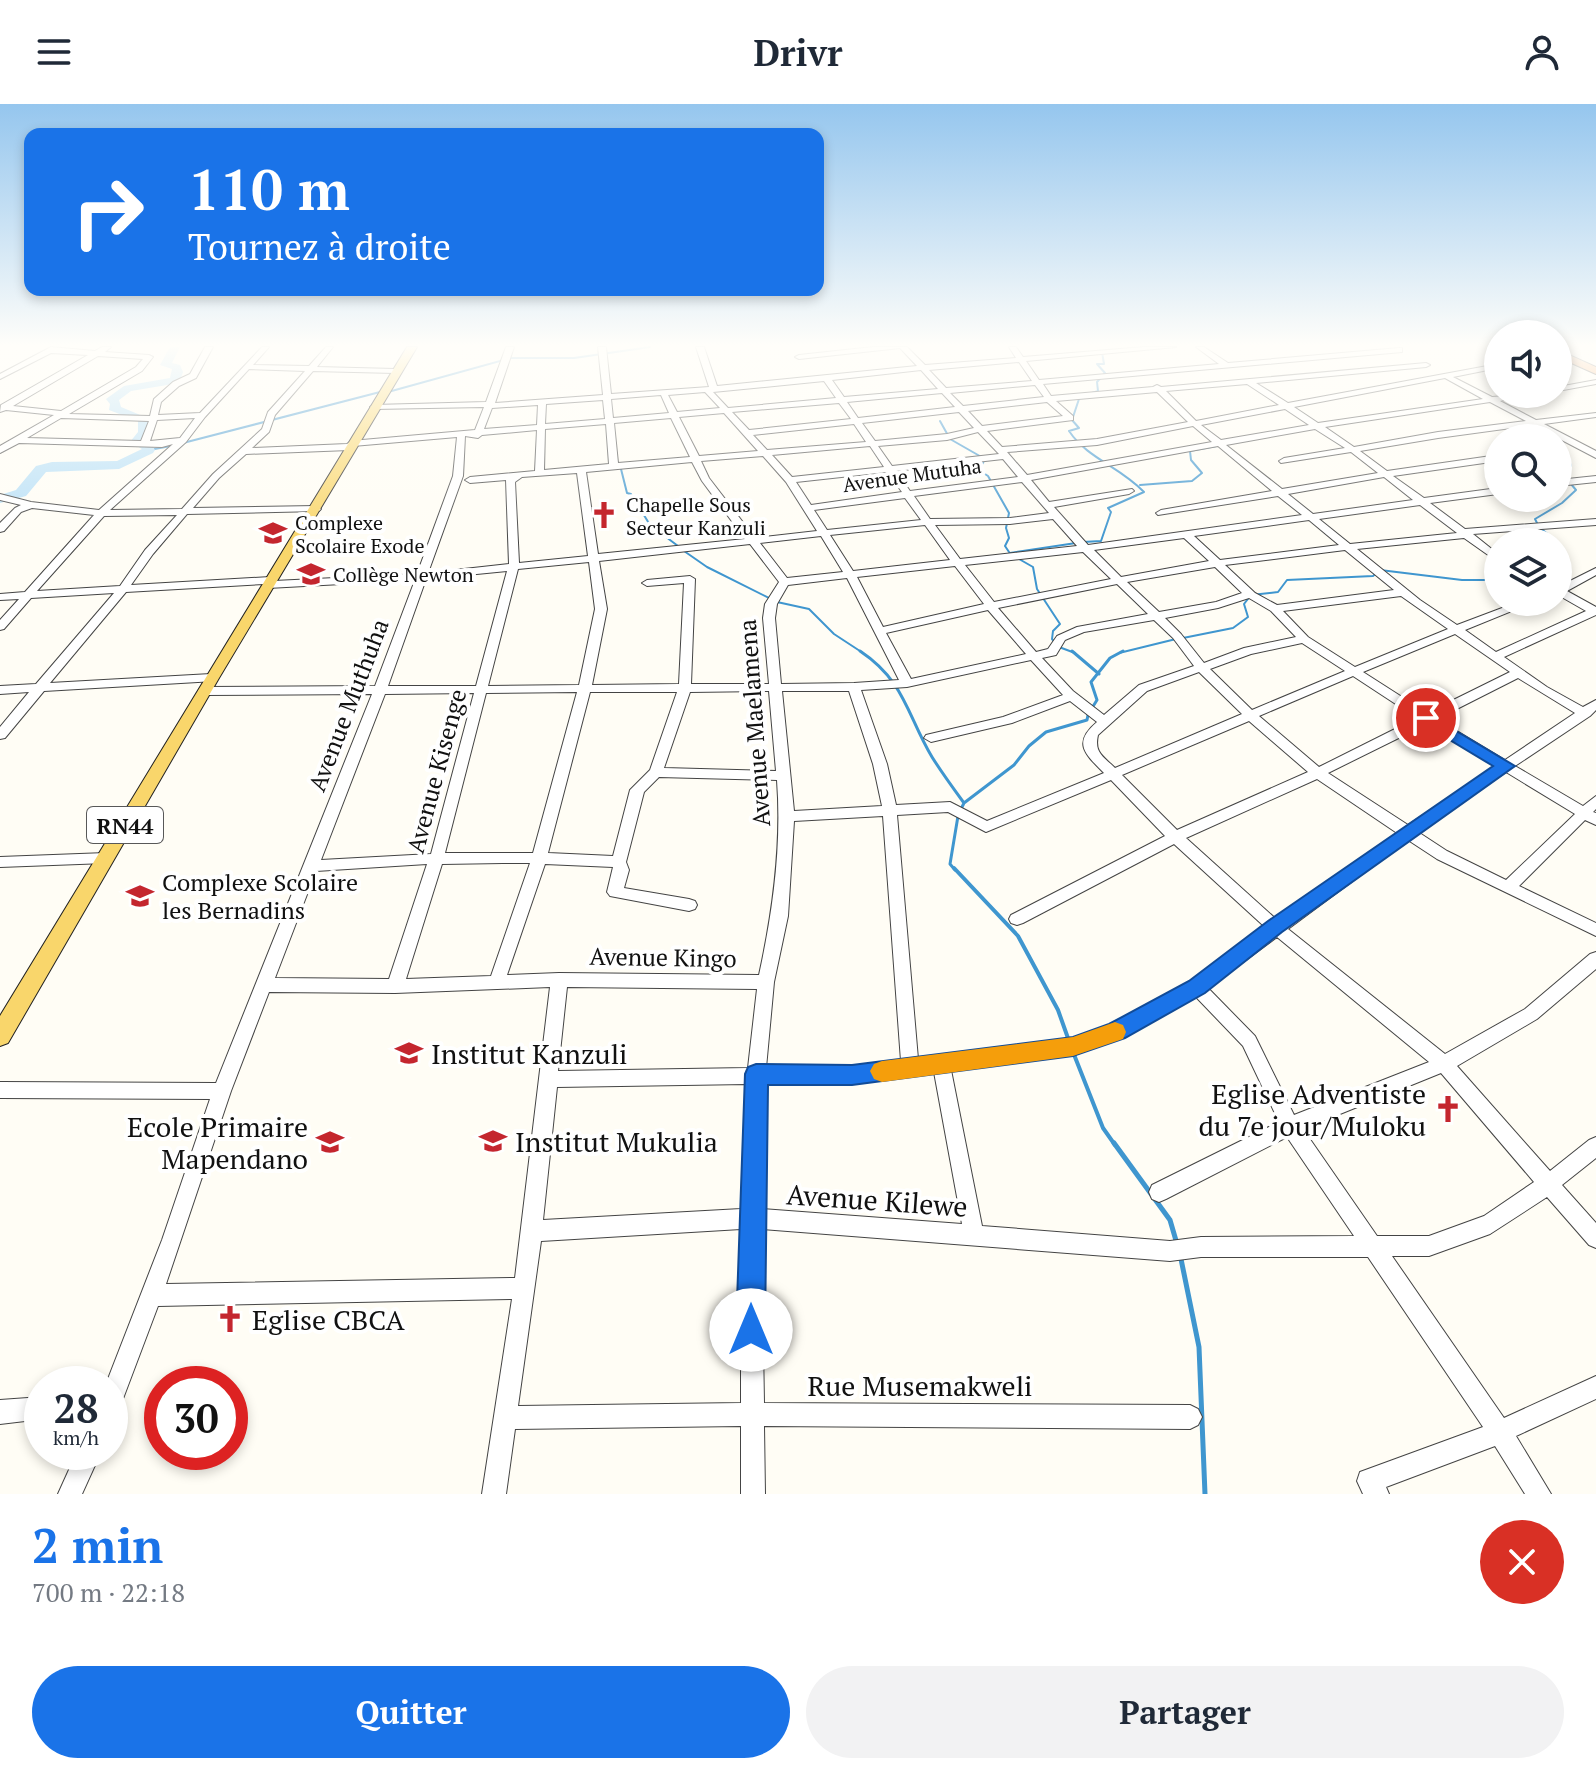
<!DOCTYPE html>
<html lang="fr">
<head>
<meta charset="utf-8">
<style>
  :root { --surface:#fff; --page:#f2f2f3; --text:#1f2937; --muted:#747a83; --accent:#1a73e8 }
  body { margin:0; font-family:"PT Serif",serif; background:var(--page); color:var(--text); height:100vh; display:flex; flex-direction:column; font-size:30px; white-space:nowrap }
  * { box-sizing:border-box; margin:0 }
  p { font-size:26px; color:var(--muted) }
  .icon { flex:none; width:44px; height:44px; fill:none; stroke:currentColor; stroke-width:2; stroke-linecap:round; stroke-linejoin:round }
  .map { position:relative; height:1390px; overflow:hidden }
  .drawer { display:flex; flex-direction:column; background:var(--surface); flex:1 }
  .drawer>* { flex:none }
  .banner { position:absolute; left:24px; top:24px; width:800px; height:168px; border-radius:16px; box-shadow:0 4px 12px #0003; background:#1a73e8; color:#fff; overflow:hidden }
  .tools { position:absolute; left:1484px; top:216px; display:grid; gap:16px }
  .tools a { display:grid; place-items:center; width:88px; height:88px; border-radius:50%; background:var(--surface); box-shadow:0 4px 12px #0003; font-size:40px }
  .speed { position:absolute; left:24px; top:1262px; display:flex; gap:16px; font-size:40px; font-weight:700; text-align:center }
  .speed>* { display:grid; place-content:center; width:104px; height:104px; border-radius:50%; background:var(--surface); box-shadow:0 4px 12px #0003; line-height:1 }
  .speed small { font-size:20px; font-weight:400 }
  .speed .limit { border:12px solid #d22; background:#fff; color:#111 }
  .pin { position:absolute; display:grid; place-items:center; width:68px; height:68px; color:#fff; margin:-34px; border:4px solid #fff; border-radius:50%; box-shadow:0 2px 8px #0007 }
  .me { position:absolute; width:88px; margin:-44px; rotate:0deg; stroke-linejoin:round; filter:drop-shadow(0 0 6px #0008) }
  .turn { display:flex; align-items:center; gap:28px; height:168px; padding:0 32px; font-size:36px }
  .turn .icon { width:104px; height:104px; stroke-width:2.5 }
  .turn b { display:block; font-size:56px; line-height:68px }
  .round { display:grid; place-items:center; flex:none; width:84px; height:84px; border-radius:42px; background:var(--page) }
  .overview { display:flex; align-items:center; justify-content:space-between; height:136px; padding:0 32px }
  h1 { font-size:48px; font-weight:700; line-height:60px; color:var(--accent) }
  .cta { display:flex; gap:16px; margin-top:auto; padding:16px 32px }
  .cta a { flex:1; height:92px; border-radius:48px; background:var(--accent); color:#fff; font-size:32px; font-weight:700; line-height:92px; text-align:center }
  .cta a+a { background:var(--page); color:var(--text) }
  header { display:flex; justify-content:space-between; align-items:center; height:104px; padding:0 32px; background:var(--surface); font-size:36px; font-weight:700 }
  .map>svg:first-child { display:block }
</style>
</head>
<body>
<header><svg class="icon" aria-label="menu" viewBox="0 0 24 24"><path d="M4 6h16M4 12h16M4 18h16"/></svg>Drivr<svg class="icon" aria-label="person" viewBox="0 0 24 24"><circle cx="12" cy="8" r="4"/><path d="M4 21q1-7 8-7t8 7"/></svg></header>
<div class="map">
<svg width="1596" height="1390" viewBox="0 0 1596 1390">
  <rect width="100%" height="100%" fill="#fffdf5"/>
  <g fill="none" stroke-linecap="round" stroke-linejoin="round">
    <!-- stream-far3 -->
    <path stroke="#3f96cf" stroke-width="2" d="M388 288 511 254H574L650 243
      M1089 290 1098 287 1097 278 1105 269 1097 260H1104L1102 248
      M1079 295 1072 316 1079 324 1069 327C1088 355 1119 362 1144 388L1108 404 1111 408 1101 437 1083 438
      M940 317 950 335 985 355 979 366 988 372 1009 409 1006 424 1009 434 1005 442 1009 448
      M183 339 380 288
      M149 346 171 342
      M621 365 627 389 631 390 650 421 678 442
      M1140 381 1192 377 1202 369 1191 356 1190 347 1222 341
      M1557 438 1539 423 1535 415 1562 399 1576 386 1566 374 1571 362 1566 348
      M684 447 707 463 777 498 809 505 834 530 863 549
      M1010 449 1076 439
      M1019 455 1033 463 1037 485 1060 520 1053 527 1052 535 1059 543 1075 549
      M1183 534 1233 524 1248 513 1244 500 1251 491 1278 488 1287 476 1373 472 1380 466 1462 476H1494L1498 473
      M1119 549 1176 535"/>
    <!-- stream-far2 -->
    <path stroke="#3f96cf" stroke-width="3" d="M860 547C905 577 907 611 932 653 942 669 953 684 964 699
      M1072 547 1099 570
      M1092 604 1097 596 1091 578 1110 554 1123 547
      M961 705 964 699 1014 661 1029 642 1046 628 1087 616 1088 611
      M955 766 950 760 958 712"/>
    <!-- stream-far1 -->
    <path stroke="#3f96cf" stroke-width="4" d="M954 764 1018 832 1058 906 1069 937
      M1073 948 1103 1024 1115 1041"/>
    <!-- stream -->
    <path stroke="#3f96cf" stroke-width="5" d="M1114 1039 1170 1116 1177 1140
      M1181 1155 1199 1243 1205 1390"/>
    <!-- river -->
    <path fill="#b9e0f7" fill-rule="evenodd" d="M170 243H180L172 259 180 261 183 268 179 279 131 287 119 296 121 303 150 315V329L144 336 150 338 155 346 153 349 119 365 46 368 26 392 0 399V391L16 386 36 362 52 358 117 357 142 345 130 338 138 328V317L109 306 110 300 106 295 124 282 170 274 172 265 160 261Z"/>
    <!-- minor casing -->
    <g stroke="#444" stroke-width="2">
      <path id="minor" d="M51 243 95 247 102 243H111L105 248 149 251 153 253 142 267 69 310 150 312 154 295 173 278 190 270 205 243H213L196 274 179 282 161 298 158 311 200 309 262 243H269L253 261 309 262 326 243H333L317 263 395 265 399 267 395 269 313 267 275 311 269 328 252 344 347 340 351 337 475 326 484 303 374 305 370 303 374 301 486 298 506 243H514L495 299 603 291 598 243H606L611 290 709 283 696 243H704L717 282 917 262 900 244 799 255 795 253 799 251 873 243H907L925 261 1016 254 1009 243H1016L1023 253 1144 243H1176L1026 257 1039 276 1219 260 1196 243H1204L1228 259 1399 244H1402V248L1043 280 1051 292 1153 283 1157 281 1161 283 1426 259 1430 261 1426 263 1256 279 1288 299 1498 260V264L1453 273 1492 293 1534 290 1500 297 1536 316 1596 309V313L1544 320 1596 347V354L1533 321 1438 334 1360 347 1387 367 1498 351V357L1393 372 1424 394 1498 384V390L1430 399 1465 425 1596 415V421L1473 430 1498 450V458L1464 434 1357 445 1420 496 1457 521 1518 498H1534L1465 526 1496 548 1586 507 1558 491V483L1596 464V471L1567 487 1596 503V511L1504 553 1547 583 1583 603 1596 596V606L1590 612 1515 662 1583 702 1596 692V705L1593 708 1596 709V721L1585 716 1519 782 1596 819V832L1437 755 1408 736 1288 825 1445 950 1525 905 1590 850 1596 848V865L1537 915 1457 962 1550 1067 1589 1036 1596 1033V1054L1562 1081 1596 1119V1144L1589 1141 1547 1093 1490 1130 1429 1152H1392L1504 1314 1596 1272V1295L1516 1332 1551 1390H1525L1495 1342 1386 1383 1389 1390H1363L1357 1377 1360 1368 1483 1323 1368 1153H1201L1170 1157 761 1125 764 1299 1190 1301 1198 1305 1202 1313 1198 1321 1190 1325 764 1322 765 1390H741V1322L515 1325 506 1390H482L512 1195 158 1202 118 1308 110 1311V1280H106L162 1136 210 995 0 994V978L216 979 372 590 204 591 198 587 204 583 375 582 415 476 268 484 264 483V480L126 488 50 579 211 570 217 574 215 577 44 587 5 634 0 635V623L29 588 0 590V582L36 580 114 489 31 494 4 525 0 526V516L19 495 0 496V490L25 488 94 411 32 404 21 408 4 427 0 428V419L15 404 21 401 0 396V390L31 398 99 406 173 340 162 343 19 339 0 349V342L54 311 6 306 0 308 1 301 88 251 51 249 0 275V270ZM98 252 143 255 136 263 61 307 13 302ZM1019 258 1032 277 946 284 929 266ZM249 265 305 267 268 308 262 325 213 370 182 405 110 406 186 338 205 313ZM921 266 938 285 844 293 832 276ZM1445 274 1483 295 1318 319 1294 303ZM824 277 836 294 728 304 713 288ZM1247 280 1279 301 1196 317 1166 287ZM1035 281 1044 293 963 302 950 289ZM705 288 720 304 677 308 668 291ZM1157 288 1188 318 1097 335 1002 343 987 327 1073 316V312L1056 297ZM942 289 955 303 858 314 847 298ZM661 291 669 309 613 314 611 295ZM603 296 605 315 545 320 546 300ZM1047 298 1063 312 982 322 968 307ZM1490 298 1526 317 1438 328 1354 343 1325 323ZM839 299 851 315 749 326 732 308ZM538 301 537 321 484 325 492 304ZM1285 305 1309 321 1221 336 1201 321ZM959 308 974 324 947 330 875 337 862 319ZM724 309 758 347 699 352 679 313ZM61 314 149 317 141 337 27 334ZM195 314 180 334 150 337 157 316ZM671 314 690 353 618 359 614 319ZM606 320 609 360 544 366 545 325ZM854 320 866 338 767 346 753 331ZM1193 322 1212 338 1027 371 1007 348 1097 341ZM1315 325 1345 344 1284 354 1279 357 1281 359 1351 348 1378 369 1282 385 1226 341ZM537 326 535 367 470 373 465 376 470 379 506 376 509 460 428 469 463 372 465 332 478 334 482 331ZM978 328 999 350 892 362 878 342 947 336ZM457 333 453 372 417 470 274 477V474L270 473 131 481 153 450 187 410 319 407 321 405 316 402 193 404 219 374 246 350 349 346 353 342ZM870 342 884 363 792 373 772 351ZM1218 342 1272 387 1161 406 1156 409 1158 411 1278 392 1302 411 1088 441 1054 403 1129 390 1134 387 1132 385 1049 398 1031 376ZM763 352 786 378 817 427 755 434 709 374 701 357ZM1003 355 1018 373 910 387 896 367ZM692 358 702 377 745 435 598 450 586 368ZM887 368 902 388 811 401 796 378ZM577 369 588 452 519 459 515 378 522 373ZM1384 373 1413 396 1313 410 1288 390ZM1022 378 1049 409 1010 414 930 415 914 392ZM905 394 921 416 827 426 814 406ZM1420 401 1457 429 1350 440 1319 415ZM177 411 145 446 120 482 37 487 104 412ZM1053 415 1077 442 960 455 935 421 1010 420ZM1309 416 1339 441 1220 456 1194 432ZM925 421 950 456 853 467 830 431ZM821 432 843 468 787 474 760 439ZM1184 434 1209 457 1121 473 1094 446ZM750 440 779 478 765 500 763 514 769 580H691L695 475 690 472 647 476 642 479 647 482 684 479 679 580 592 581 607 505 599 457ZM1345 446 1394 486 1277 501 1255 489 1225 461ZM1083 448 1111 475 994 498 965 461ZM589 458 595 505 579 581 488 582 518 465ZM955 462 984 500 883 523 857 473ZM1215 463 1242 489 1216 498 1159 508 1127 478ZM507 467 476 582H388L426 475ZM847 474 899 576 854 579 781 580 775 514 777 500 788 481ZM1117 480 1148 510 1077 523 1057 532 1048 545 1036 548 998 504ZM1401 492 1448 525 1355 563 1308 533 1283 507ZM1249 494 1271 507 1296 533 1244 544 1204 559 1181 530 1165 514 1218 504ZM988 506 1026 550 911 575 886 529ZM1154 516 1173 534 1194 562 1139 581 1104 611 1073 587 1042 554 1056 551 1065 536 1084 528ZM1455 530 1510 568 1427 609 1363 568ZM1302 539 1345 567 1252 606 1210 565 1251 550ZM1031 556 1063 591 1003 613 926 631 924 634 931 638 1012 619 1070 597 1097 618C1072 639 1085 650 1104 669L987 717 950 698 896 701 887 660 861 586 907 583ZM1199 568 1242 610 1115 664C1103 652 1094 649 1098 631L1147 587ZM1353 572 1417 614 1319 663 1259 612ZM1518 574 1575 609 1505 656 1437 615ZM769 587 776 667 664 664 690 588ZM782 587H849L873 660 882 702 794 707ZM577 588 533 749H445L486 589ZM590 588H677L650 666 630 686 613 752 548 749ZM474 589 431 750 321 756 385 590ZM1249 617 1308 668 1177 726 1122 671ZM1427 620 1496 662 1408 721 1328 669ZM1506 668 1575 710 1506 776 1447 747 1418 728ZM659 673 777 676C782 742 773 807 759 871L559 869 507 871 545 760 613 763 607 788 610 792 689 807 695 805 697 801 695 797 689 795 624 784 629 766 626 758 644 688ZM1317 675 1397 729 1277 816 1186 734ZM1111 676 1165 732 1011 811 1009 815 1011 819 1017 821 1023 819 1174 740 1266 824 1191 878 1112 922 1069 935 918 955 897 711 948 708 986 728ZM883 712 901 957 852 963 766 964 774 878 788 812 794 717ZM503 759H530L491 872 406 875 442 760ZM427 760 389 875 275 874 316 767ZM1277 833 1429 958 1294 1011 1255 932 1208 884ZM550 883 515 1174 166 1180 231 987 269 888 395 889ZM567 883 757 885 748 964 558 967ZM1195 892 1243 942 1279 1018 1152 1081 1149 1088 1152 1095 1159 1098 1166 1095 1287 1033 1354 1132 1201 1133 1170 1137 982 1122 951 966 1069 951 1123 933ZM934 968 962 1120 761 1105 765 980 852 979ZM1441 969 1534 1078 1484 1112 1429 1132H1377L1303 1025ZM747 980 741 1105 543 1116 557 983ZM741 1125V1299L518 1302 541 1137Z
        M1596 276V280L1558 287V283Z
        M1596 372V378L1558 382V376Z
        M106 749 111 750 113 754 111 758 106 759 0 763V753Z
        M42 1293V1315L0 1320V1296Z
        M77 1348H101L82 1390H58Z"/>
    </g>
    <!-- major casing -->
    <g stroke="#222" stroke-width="2">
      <path id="major" d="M407 243H417L219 574 8 939 0 942V912Z"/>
    </g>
    <!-- highway casing -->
    <g stroke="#222" stroke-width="2">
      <path id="highway" d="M1558 246 1596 263V270L1558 253Z"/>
    </g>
    <!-- minor -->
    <use href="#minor" fill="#fff" fill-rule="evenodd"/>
    <!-- major -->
    <use href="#major" fill="#f9d66b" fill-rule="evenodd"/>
    <!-- highway -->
    <use href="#highway" fill="#f5a25d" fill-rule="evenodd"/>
  </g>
  <!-- sky -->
  <linearGradient id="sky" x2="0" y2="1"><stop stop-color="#95c6ee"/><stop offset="0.55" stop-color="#fffefa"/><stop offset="1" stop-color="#fffefa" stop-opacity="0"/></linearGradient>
  <rect width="1596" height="438" fill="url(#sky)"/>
  <!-- route -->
  <path fill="#1a73e8" stroke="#114b97" stroke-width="2" d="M1426 609 1515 662 1282 828 1205 889 1125 934 1073 952 852 981H768L765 1226 761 1236 751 1240 741 1236 736 1226 745 970 748 963 756 960 852 961 1073 933 1109 920 1189 877 1268 817 1493 662 1420 618 1417 614 1420 611Z"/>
  <!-- slow -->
  <path fill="#f59e0b" d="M1115 918 1123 921 1126 928 1123 935 1073 952 882 978 874 975 870 967 874 960 882 957 1073 933Z"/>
  <!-- icons -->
  <defs>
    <g id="church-bare" transform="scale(2.16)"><path d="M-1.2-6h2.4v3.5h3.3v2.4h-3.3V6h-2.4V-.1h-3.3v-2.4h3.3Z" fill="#c4262e" stroke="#fff" stroke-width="2.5" paint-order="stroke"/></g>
    <g id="school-bare" transform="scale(2.16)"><path d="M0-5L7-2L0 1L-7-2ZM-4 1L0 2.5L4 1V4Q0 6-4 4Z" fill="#c4262e" stroke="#fff" stroke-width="2.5" paint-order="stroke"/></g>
  </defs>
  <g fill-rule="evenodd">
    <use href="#church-bare" x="604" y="411"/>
    <use href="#school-bare" x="273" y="429"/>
    <use href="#school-bare" x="311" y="470"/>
    <use href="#school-bare" x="140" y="792"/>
    <use href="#school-bare" x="409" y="949"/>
    <use href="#church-bare" x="1448" y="1005"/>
    <use href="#school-bare" x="493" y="1037"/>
    <use href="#school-bare" x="330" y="1038"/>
    <use href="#church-bare" x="230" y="1215"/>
  </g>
  <g text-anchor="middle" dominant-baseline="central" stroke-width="8" stroke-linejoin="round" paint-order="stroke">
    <!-- far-street labels -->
    <g font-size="20" fill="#111" stroke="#fff">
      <text transform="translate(912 371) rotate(-8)">Avenue Mutuha</text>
    </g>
    <!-- far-poi labels -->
    <g font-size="20" fill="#111" stroke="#fff" text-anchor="start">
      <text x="626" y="400">Chapelle Sous<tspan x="626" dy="23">Secteur Kanzuli</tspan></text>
      <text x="295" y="418">Complexe<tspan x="295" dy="23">Scolaire Exode</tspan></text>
      <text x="333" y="470">Collège Newton</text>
    </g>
    <!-- shield labels -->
    <rect fill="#fff" stroke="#585858" stroke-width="2" x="87" y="703" width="76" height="36" rx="6"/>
    <g font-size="22" font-weight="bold" fill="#111">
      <text x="125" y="721">RN44</text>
    </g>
    <!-- street labels -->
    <g font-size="24" fill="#111" stroke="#fff">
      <text transform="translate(348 601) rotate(-69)">Avenue Muthuha</text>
      <text transform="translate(754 619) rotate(-94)">Avenue Maelamena</text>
      <text transform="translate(436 667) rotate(-75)">Avenue Kisenge</text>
      <text transform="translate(663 853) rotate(1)">Avenue Kingo</text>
    </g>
    <!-- poi labels -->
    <g font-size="24" fill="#111" stroke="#fff" text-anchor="start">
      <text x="162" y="778">Complexe Scolaire<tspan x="162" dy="28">les Bernadins</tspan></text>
    </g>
    <!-- near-poi labels -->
    <g font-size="28" fill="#111" stroke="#fff" text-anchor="start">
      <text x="431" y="949">Institut Kanzuli</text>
      <text x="1426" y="989" text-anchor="end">Eglise Adventiste<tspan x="1426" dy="32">du 7e jour/Muloku</tspan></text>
      <text x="308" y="1022" text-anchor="end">Ecole Primaire<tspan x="308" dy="32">Mapendano</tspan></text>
      <text x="515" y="1037">Institut Mukulia</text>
      <text x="252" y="1215">Eglise CBCA</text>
    </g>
    <!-- near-street labels -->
    <g font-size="28" fill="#111" stroke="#fff">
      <text transform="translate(877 1096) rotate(4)">Avenue Kilewe</text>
      <text x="920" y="1281">Rue Musemakweli</text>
    </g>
  </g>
</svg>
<div class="tools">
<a><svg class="icon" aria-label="sound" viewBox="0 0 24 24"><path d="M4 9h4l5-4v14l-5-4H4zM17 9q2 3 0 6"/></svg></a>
<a><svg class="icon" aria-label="search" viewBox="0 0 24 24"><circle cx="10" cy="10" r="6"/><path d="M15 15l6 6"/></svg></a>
<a><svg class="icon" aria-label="layers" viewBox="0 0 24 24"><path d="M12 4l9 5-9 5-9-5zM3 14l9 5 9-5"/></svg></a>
</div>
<div class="speed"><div>28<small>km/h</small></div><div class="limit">30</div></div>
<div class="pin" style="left:1426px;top:614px;background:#d93025"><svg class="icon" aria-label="arrive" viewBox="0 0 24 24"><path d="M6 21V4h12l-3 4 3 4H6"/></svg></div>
<svg class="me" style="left:751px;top:1226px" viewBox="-20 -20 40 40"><circle r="19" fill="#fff"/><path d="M0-13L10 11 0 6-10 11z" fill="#1a73e8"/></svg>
<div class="banner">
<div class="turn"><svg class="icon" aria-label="right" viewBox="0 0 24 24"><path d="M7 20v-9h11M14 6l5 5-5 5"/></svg><div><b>110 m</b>Tournez à droite</div></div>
</div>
</div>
<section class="drawer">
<div class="overview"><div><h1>2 min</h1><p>700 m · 22:18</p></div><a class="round" style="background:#d93025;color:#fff"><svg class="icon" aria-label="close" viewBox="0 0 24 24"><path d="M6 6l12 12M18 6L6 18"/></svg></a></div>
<div class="cta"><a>Quitter</a><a>Partager</a></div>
</section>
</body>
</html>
